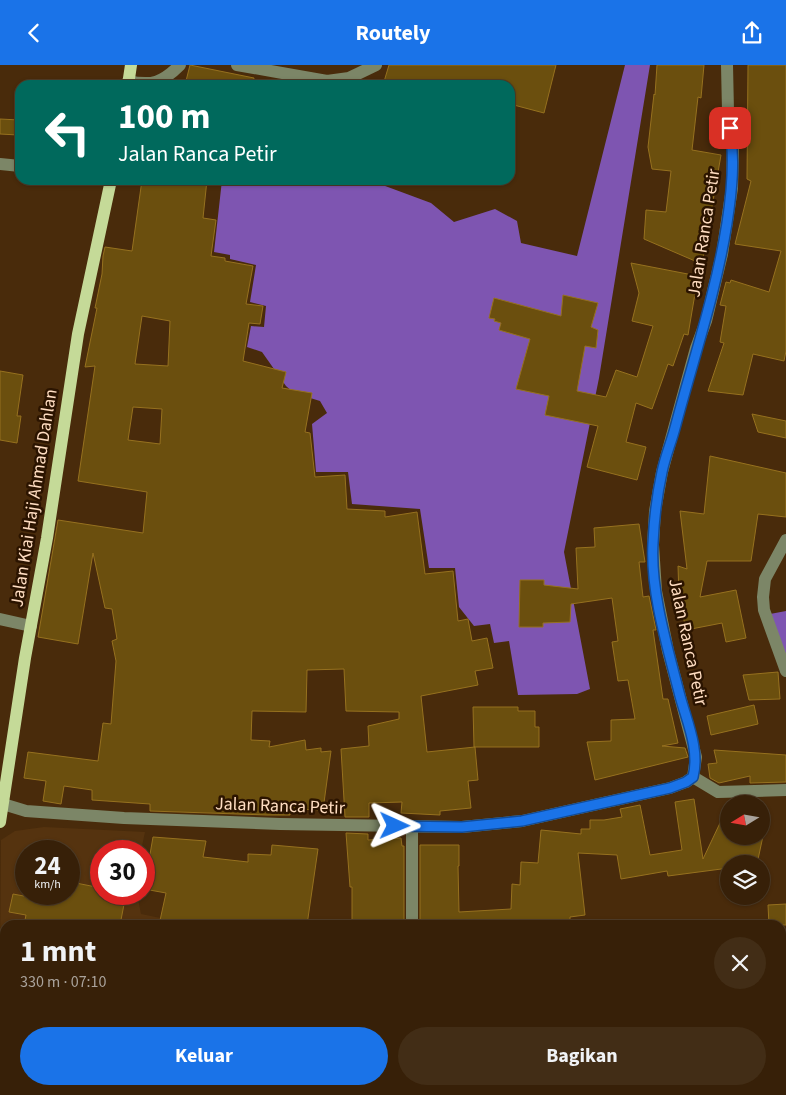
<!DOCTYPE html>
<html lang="id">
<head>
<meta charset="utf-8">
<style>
  :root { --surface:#372008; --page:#422d16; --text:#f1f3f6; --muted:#aaa39c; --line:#513e29; --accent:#1a73e8 }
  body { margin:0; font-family:"Source Sans 3",sans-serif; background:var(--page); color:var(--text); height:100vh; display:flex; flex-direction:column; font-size:19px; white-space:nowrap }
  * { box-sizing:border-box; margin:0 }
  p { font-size:16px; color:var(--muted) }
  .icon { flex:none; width:28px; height:28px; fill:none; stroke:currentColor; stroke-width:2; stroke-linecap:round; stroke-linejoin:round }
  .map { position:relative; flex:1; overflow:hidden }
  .side { position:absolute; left:0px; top:855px; width:786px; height:175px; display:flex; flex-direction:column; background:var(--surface); border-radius:15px 15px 0 0; box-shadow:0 1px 4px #0004,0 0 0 1px var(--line) }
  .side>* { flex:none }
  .top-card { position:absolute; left:15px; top:15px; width:500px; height:105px; border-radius:15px; box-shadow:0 1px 4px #0004,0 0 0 1px var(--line); background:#00695c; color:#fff; overflow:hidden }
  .needle { width:32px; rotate:259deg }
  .buttons { position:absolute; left:720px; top:730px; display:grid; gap:10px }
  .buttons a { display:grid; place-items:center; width:50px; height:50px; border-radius:50%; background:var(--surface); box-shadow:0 1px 4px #0004,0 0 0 1px var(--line); font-size:25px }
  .speed { position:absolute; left:15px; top:775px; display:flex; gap:10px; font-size:25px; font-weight:700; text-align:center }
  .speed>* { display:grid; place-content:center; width:65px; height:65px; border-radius:50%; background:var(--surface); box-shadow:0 1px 4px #0004,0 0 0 1px var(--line); line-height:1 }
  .speed small { font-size:12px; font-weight:400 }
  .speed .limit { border:8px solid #d22; background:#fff; color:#111 }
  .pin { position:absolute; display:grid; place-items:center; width:42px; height:42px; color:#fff; margin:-21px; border-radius:10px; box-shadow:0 2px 8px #0006 }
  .me { position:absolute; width:55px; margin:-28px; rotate:91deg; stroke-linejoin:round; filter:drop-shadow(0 0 4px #0008) }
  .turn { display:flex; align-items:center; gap:18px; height:105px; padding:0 20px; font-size:22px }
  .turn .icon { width:65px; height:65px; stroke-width:2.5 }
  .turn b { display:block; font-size:35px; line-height:42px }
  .round { display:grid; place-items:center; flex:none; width:52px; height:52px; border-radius:26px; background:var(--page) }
  .summary { display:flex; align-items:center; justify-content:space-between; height:85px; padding:0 20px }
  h1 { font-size:30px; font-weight:700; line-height:38px }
  .primary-button { display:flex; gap:10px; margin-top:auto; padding:10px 20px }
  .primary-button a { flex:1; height:58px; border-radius:30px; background:var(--accent); color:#fff; font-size:20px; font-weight:700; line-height:58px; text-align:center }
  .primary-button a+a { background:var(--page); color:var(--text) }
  header { display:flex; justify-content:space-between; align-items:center; height:65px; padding:0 20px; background:var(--accent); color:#fff; font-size:22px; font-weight:700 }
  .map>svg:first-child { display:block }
</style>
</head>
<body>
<header><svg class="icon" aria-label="back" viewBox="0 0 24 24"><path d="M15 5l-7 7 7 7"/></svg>Routely<svg class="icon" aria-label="share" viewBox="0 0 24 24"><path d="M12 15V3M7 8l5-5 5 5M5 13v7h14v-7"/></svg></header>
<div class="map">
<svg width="786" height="1030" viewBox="0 0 786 1030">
  <rect width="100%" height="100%" fill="#492b0b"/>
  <!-- built -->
  <path fill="#55330f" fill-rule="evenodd" d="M44 762 145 767 141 786H101V829H137L141 849 195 860H5V907L0 906 1 775 15 766ZM26 786H69V829H26Z
    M128 1025H605V1030H127Z"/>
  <!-- forest -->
  <path fill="#7e55b1" d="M625 0H650L599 313 564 487 590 624 577 629 518 630 509 576 494 578 490 559 474 561 459 542 455 503H429L420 444 352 439 348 407H316L312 359 327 348 320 336 294 328 286 321 262 287 247 282 251 261 264 262 266 241 250 237 256 200 230 194V190L214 187 222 115H369L431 138 454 157 495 144 517 156 521 178 577 191Z
    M786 546V591L770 549Z"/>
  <!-- building -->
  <path fill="#6b4f0e" stroke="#96711f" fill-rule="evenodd" d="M190 0 254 13 253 20H185Z
    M389 0H556L544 48 510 39V20H383Z
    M657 0H704L701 33 698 32 692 85 721 90 702 199 644 174 646 145 666 147 671 106 652 104 648 82 654 29 655 30Z
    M748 0H786V286L784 296 753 289 743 330 708 326 724 278 720 277 726 241 720 240 726 217 730 218 731 215 769 227 781 186 735 179 751 116 747 114Z
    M0 54 19 55 18 70 0 69Z
    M142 115H207L203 153 216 155 211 191 225 193V196L253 201 246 239 263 241 260 259 249 258 243 296 286 307 282 323 312 328 305 367 310 368 315 412 345 410 347 444 385 446V452L417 447 425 509 453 506 458 556 468 554 472 576 487 573 493 603 475 606 478 620 421 631 427 687 475 682 478 715 468 716 471 743 440 746V750L401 748 402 737 369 738V752H345L341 684 369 681 368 661 399 654V647L346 646 344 604 307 605 306 647 252 646 251 675 270 676 269 682 305 675 306 685 321 683V687L331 686 323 745 290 744V750H267L150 746V739L92 735V725L64 721 61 739 43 736 46 716 24 713 28 687 98 696 103 658 111 659 116 596 112 576 117 574 112 544 105 543 93 488 78 579 38 572 58 455 143 468 147 427 78 416 95 301 85 302 97 243H95L102 209 103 191 105 182 132 186ZM142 251 170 256 168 301 135 299ZM133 342 162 344 160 379 128 375Z
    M631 198 698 211 688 270 684 269 673 301 668 299 652 344 636 338 626 377 646 382 637 415 587 402 598 361 545 350 549 331 516 324 530 274 499 265 501 258 494 256 495 254 489 253 494 233 561 251 563 230 598 238 591 262 598 265 596 283 585 281 577 326 606 332 616 305 637 312 653 261 632 256 639 228Z
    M0 306 23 310 17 351H21L17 378 0 375Z
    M752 349 786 356V373L758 367Z
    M710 391 786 408V452L758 449 751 496H707L700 532 736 525 746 573 726 577 722 558 686 565 679 531 678 501 687 504 680 446 704 449Z
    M639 459 645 497H639L643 532 649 531 656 565H653L663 634H668L678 678 662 681 685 683 688 692 595 715 587 677 611 676V655L635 654 628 615 618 616 612 577 618 576 612 533 571 539 570 557 543 558V562H519L520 515H544V520L578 524 576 483 595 482 594 463Z
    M778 607 780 634 749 635 743 610Z
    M754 640 758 659 711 670 707 651Z
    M473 642H518V646H535V662H539V682H474Z
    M714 685 786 690V717L750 718V711L719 718 710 713 708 699 717 698Z
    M694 734 703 794 729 739V771H763L757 799H729V803L668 811 667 806 621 814 617 790 578 788 585 850 570 852V860H420V780H459V801H458L459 847 511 844 512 819 520 820 521 797 538 798 541 765 581 769V764H590V755H604L622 752 620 744 640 740 650 790 682 785 675 737Z
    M346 768 368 769V775L401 773 402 781H404V860H352V822H350Z
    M153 772 206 776 203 792 248 797V789L271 790 272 780 318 784 307 860H159L166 828 144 824Z
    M76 818 101 823V829H126L120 860H24L26 850 9 847 13 829 29 832V829H69V823L75 824Z
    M786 839V860H769L768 840Z"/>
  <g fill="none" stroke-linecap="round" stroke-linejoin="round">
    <!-- minor -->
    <path stroke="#7c8667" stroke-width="12" d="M237 0 327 16 349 13 376 0
      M128 16C152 21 162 18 180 0
      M0 99 20 101
      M786 475 765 514 763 532 764 545 786 606
      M0 554 31 561
      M693 712 718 727 786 725
      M3 739 26 746 124 753 280 759 462 762 522 756 670 723 686 717 693 712 696 692 668 586 656 526 653 480 655 446 662 407 696 283 706 256 722 189 732 123 733 81 728 46 727 0
      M412 860V761"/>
    <!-- major -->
    <path stroke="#c5da98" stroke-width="12" d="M128 20 131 0
      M0 757 25 593 47 473 78 269 111 115"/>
  </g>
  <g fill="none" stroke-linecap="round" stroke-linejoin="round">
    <!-- route casing -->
    <g stroke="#114b97" stroke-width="12">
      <path id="route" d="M395 761 462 762 522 756 670 723 686 717 693 712C700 685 687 657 680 631 668 584 650 526 653 478 654 455 657 430 662 407 665 392 671 378 675 363 693 295 716 228 727 158 732 126 735 95 730 63"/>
    </g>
    <!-- route -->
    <use href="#route" stroke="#1a73e8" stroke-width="9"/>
  </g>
  <g text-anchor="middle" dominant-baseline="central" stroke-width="5" stroke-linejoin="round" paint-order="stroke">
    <!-- street labels -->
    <g font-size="18" fill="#ffddc1" stroke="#2b1400">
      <text transform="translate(704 168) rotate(-81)">Jalan Ranca Petir</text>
      <text transform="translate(34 433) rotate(-81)">Jalan Kiai Haji Ahmad Dahlan</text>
      <text transform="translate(688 577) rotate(78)">Jalan Ranca Petir</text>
      <text transform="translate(280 741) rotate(2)">Jalan Ranca Petir</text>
    </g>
  </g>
</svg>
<div class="buttons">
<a><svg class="needle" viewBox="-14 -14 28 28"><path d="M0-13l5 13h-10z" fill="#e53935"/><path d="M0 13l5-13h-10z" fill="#aaa39c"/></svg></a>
<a><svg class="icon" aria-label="layers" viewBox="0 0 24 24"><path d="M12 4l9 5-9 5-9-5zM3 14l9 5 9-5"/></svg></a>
</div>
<div class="speed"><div>24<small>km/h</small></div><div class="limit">30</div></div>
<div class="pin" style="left:730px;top:63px;background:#d93025"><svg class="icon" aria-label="arrive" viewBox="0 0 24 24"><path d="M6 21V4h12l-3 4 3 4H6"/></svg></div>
<svg class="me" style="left:395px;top:761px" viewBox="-20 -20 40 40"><path d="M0-17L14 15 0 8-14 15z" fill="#1a73e8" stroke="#fff" stroke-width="4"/></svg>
<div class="top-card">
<div class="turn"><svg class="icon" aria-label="left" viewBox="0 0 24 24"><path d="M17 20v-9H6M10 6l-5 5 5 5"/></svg><div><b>100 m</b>Jalan Ranca Petir</div></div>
</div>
<section class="side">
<div class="summary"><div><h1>1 mnt</h1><p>330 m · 07:10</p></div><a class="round"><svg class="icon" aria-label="close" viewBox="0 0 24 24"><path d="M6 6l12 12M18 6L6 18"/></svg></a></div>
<div class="primary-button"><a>Keluar</a><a>Bagikan</a></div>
</section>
</div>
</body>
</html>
